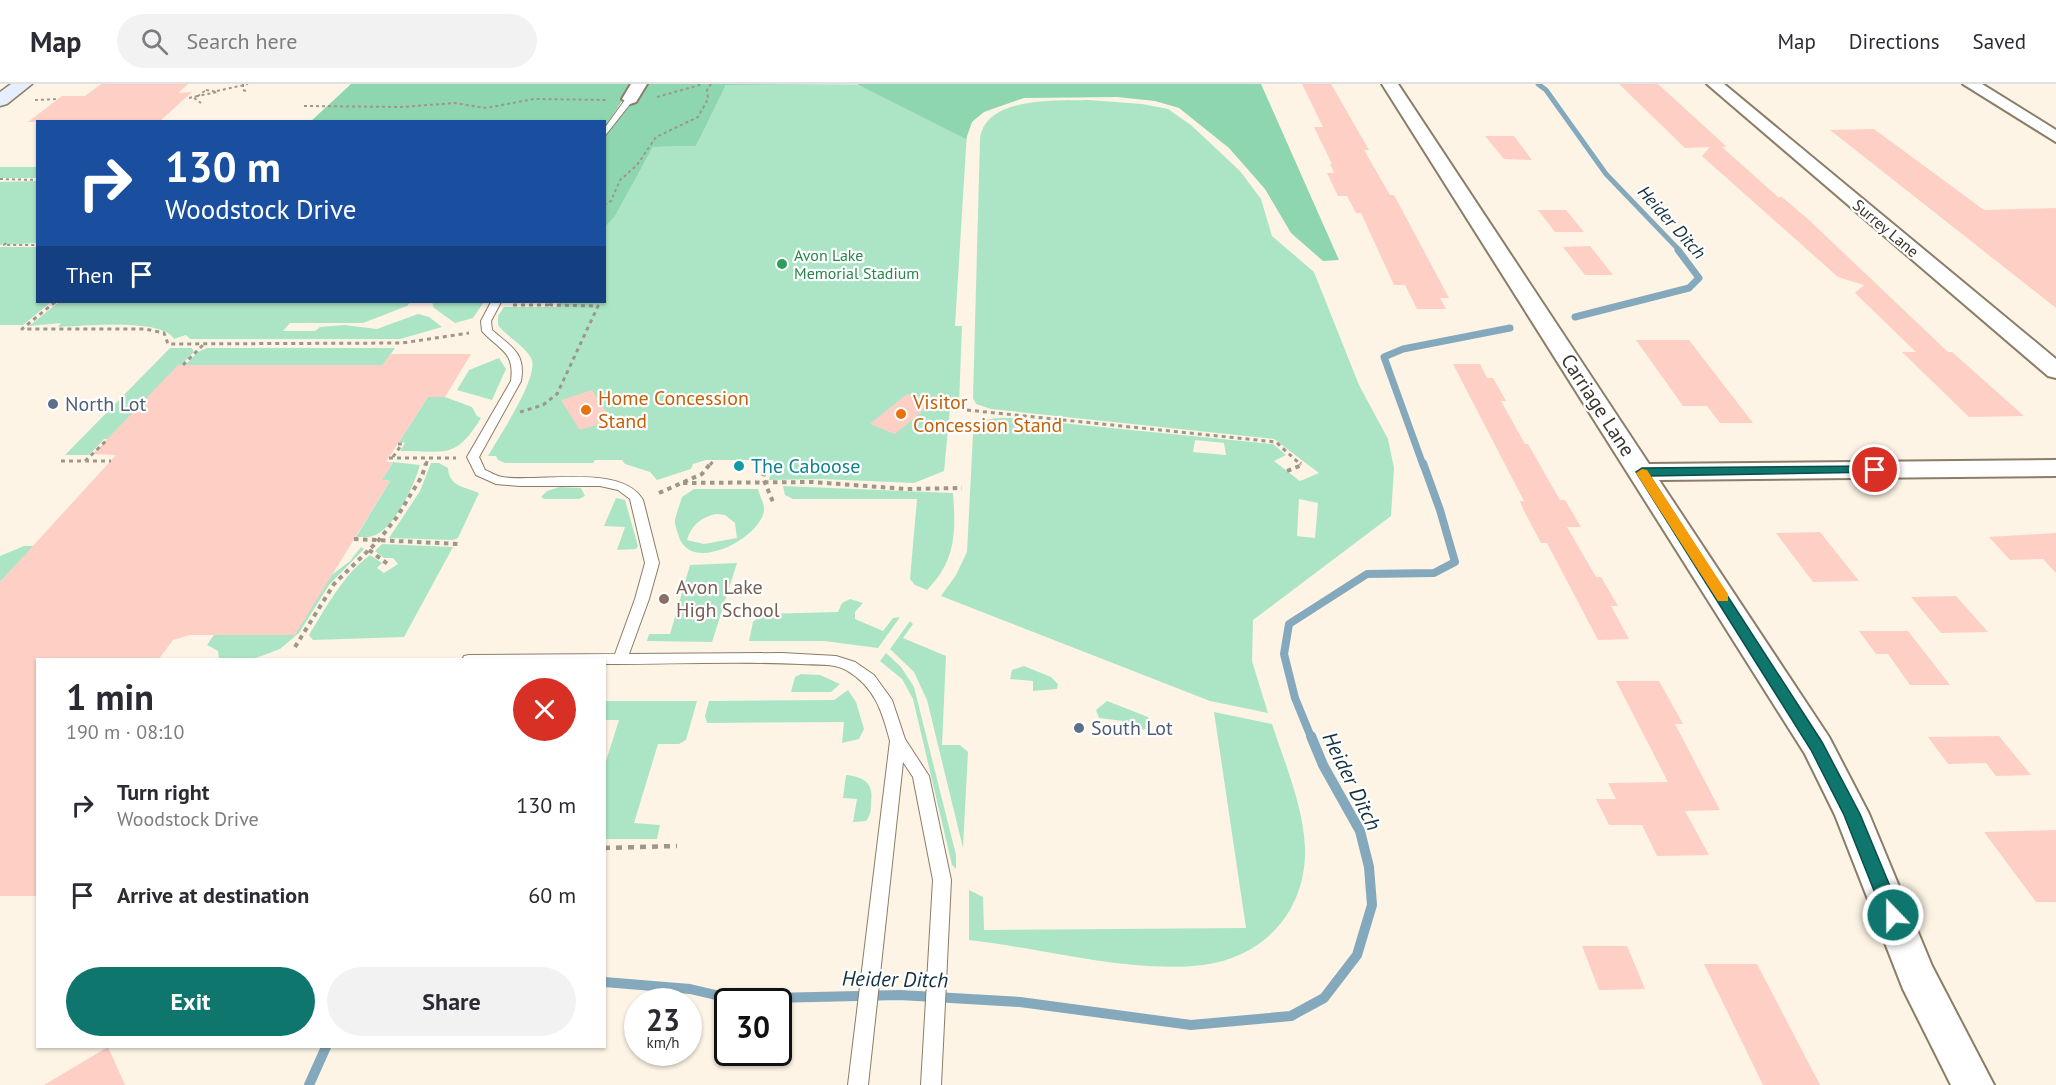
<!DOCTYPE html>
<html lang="en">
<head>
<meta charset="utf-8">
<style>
  :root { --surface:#fff; --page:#f2f2f3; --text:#2b2b33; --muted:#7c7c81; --line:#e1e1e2; --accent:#0f766e }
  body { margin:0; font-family:"PT Sans",sans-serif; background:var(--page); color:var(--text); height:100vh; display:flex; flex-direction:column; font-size:22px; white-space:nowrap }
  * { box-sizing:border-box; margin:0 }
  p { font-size:20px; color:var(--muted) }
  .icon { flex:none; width:33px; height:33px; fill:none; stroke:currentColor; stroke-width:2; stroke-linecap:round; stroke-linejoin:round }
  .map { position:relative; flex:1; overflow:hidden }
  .side { position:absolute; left:36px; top:574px; width:570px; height:390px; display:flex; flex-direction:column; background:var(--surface); border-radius:0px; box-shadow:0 2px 4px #0004 }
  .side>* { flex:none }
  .banner { position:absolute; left:36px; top:36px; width:570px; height:183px; border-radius:0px; box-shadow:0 2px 4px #0004; background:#1a4fa0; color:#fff; overflow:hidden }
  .speed { position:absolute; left:624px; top:904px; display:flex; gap:12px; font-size:30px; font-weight:700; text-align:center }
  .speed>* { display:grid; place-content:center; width:78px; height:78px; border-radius:50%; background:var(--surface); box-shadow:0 2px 4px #0004; line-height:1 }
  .speed small { font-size:15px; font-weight:400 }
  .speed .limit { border:3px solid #111; border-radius:9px; background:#fff; color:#111 }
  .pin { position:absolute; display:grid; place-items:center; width:51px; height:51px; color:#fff; margin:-26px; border:3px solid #fff; border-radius:50%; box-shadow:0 2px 6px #0007 }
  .me { position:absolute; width:66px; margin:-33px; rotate:338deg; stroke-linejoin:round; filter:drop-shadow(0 0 4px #0008) }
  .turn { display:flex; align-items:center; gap:21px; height:126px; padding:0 30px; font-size:27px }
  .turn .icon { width:78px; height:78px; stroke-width:2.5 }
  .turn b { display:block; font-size:42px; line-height:51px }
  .then { display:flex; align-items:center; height:57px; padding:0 30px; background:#0003; gap:12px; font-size:22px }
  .round { display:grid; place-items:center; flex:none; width:63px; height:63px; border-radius:32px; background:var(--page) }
  .summary { display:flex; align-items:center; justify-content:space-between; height:102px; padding:0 30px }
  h1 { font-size:36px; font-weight:600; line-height:45px }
  .action { display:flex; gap:12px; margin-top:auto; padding:12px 30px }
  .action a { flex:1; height:69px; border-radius:36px; background:var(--accent); color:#fff; font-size:24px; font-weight:600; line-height:69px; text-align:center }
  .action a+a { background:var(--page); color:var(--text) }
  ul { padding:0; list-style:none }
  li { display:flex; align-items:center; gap:18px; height:90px; padding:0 30px }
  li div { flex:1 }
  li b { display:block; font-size:22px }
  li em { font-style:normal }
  header { display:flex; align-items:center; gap:36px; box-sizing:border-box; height:84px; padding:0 30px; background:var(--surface); border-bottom:2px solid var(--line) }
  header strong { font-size:28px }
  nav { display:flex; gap:33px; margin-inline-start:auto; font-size:21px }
  .search { width:420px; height:54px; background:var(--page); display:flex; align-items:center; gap:15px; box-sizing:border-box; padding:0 21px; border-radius:33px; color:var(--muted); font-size:22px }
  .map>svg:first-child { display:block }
</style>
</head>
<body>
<header>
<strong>Map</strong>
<div class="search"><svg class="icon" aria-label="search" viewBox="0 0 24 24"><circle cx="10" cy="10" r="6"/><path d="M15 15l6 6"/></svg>Search here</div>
<nav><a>Map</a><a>Directions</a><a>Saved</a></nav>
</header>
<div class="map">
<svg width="2056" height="1001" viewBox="0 0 2056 1001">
  <rect width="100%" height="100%" fill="#fdf4e5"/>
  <!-- green -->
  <path fill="#ace5c6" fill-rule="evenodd" d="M970 0 955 242H962L959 321 950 326 944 387 914 399 822 395 769 396 774 376H706L693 380 691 385 657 396 650 388 625 380 622 376H595L593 379H505L498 376 496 372H488C498 354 541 291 531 274 524 261 507 253 498 241V232L504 223H556L558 219 553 218H604L605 143 614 134 653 63 696 62 726 1Z
    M1089 16 1142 20 1168 25 1191 41 1240 87 1261 115 1272 152 1314 188 1359 301 1388 355 1394 384 1391 432 1253 536 1252 577 1268 629 1210 617 941 512 956 491 967 468 973 350C979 333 994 334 1010 334L1273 360 1286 371 1274 377 1300 397 1319 389 1274 355 991 325 976 320 973 314 980 55C985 12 1056 17 1089 16ZM1195 356 1224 359 1226 371 1193 368ZM1299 415 1318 419 1315 454 1297 452Z
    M0 83H37V94H0Z
    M37 97V159L0 161V98Z
    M0 163H37L38 218H51L23 241H0Z
    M59 218H410L407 222 363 239H290L283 247H315L320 243 344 241 377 245 418 230 429 233 442 243 400 255H190L186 251 174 255C164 234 81 242 58 243L61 239 29 242Z
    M432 218H484L473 234 455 239 434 224Z
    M170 264H192L194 268 108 355H104L89 371H65Z
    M207 264H395L383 281H185L198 268Z
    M499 274 506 285 492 316 457 306 469 286Z
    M428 313H445L472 323 477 332 481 334C455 376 446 367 400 367L405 359 399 358Z
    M393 378 420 381C415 400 396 439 379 449 372 454 364 453 356 453L390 397 382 396Z
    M431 379H439L448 384C449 403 466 403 479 409L458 454 453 456 389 454 420 407Z
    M783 402 953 409C956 448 956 477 927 506L915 501 910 495 917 415H793L785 411Z
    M560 403 581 404 585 412 579 415H544L541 413 547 407Z
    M694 405H758C759 410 763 417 764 423 767 451 692 492 679 453 678 448 674 441 675 435 677 428 680 420 682 413ZM716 430 725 431 735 439 737 454 704 460 687 456C691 441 702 433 716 430Z
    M616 414 625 416 638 462 636 465 617 466 625 443 604 442Z
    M382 460 453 463 404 553 313 556 309 551C327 522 343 491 370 471L382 479 377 484 384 489 398 480 393 474H384L375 467Z
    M24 462H34L0 498V472Z
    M361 463 364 465 329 501 299 549 280 565 253 575H219L218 567 207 561 214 551 333 490 350 477Z
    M737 479 712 558 647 557 649 550H670L690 481Z
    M850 515 863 519 855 528V535L883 547 893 534 900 533 878 564 824 557H749L753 538 762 530 838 528 842 519Z
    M910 537 913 540 903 554 946 572 942 661H960L968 668 963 764 927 616 914 588 890 565Z
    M886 569 901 583 914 603 956 771V785L952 781 913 615 902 595 880 577Z
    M1024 582 1051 593 1058 600 1057 605 1033 607V597L1010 595 1012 586Z
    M801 590 820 591 840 600 831 608H791L795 593Z
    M848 606 856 618 864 645 859 655 842 659 844 638 707 639 705 632 709 617 834 616Z
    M605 617H697L686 656 679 660H658L634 739 660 741 657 755H605V680L619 636H605Z
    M1107 617 1148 633 1150 637 1148 645 1124 647 1123 637 1099 634 1096 626Z
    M1214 628 1272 640C1285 680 1303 721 1305 763 1307 826 1265 873 1203 881 1130 890 1042 864 969 856V806L983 813 984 846 1246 844Z
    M846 691C864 693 874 699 871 718 871 725 871 731 866 737L853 738 857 715 843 714Z"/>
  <!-- forest -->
  <path fill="#8ed6b0" d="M351 0H633L605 43 604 38H310Z
    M639 0H1261L1339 176 1323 177 1291 149 1265 105 1229 64 1179 24 1155 17 1117 13 1024 14 984 28 972 38 966 55 857 0 726 1 696 62 653 63 614 134 605 143V51Z"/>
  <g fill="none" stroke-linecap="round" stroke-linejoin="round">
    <!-- stream-far3 -->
    <path stroke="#84a8bc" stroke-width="5" d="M1538 0 1546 6 1606 90 1680 167"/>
    <!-- stream-far2 -->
    <path stroke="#84a8bc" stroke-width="7" d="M1575 233 1689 204 1699 194 1678 166
      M1423 381 1384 273 1403 265 1510 244"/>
    <!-- stream-far1 -->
    <path stroke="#84a8bc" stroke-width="8" d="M1311 653 1295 614 1284 570 1289 540 1367 490 1434 489 1455 478 1440 426 1423 379"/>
    <!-- stream -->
    <path stroke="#84a8bc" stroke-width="10" d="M604 898 690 905 733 915 900 911 1020 918 1191 941 1291 932 1324 914 1357 871 1372 821 1369 783 1360 747 1323 681 1311 652
      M309 1001 326 963"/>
  </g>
  <!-- building -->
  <path fill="#fdcfc5" d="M101 0H188L178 9 192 8 160 37 155 38H28L62 12H85Z
    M1302 0H1331L1369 66H1364L1390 111H1394L1449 214H1440L1446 225H1417L1405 201H1394L1361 129H1356L1347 112H1338L1327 89H1334L1330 80H1332L1314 43H1323Z
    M1619 0H1658L1727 63H1722L1778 113H1782L1809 136 1948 268H1952L2024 332 1969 333 1902 268H1916L1855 209 1864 201 1838 193 1702 72 1710 63 1685 64Z
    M1874 45 1984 126 2056 124V224L1830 46Z
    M1485 52H1514L1532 76 1504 75Z
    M1538 126H1566L1584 148H1555Z
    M1590 162 1613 191H1585L1563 163Z
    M1636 256H1689L1753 339H1720L1707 322H1683Z
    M390 270H471L445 313H428L386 378H393L382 396 390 397 295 551H190L173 556 158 576H38V812H0V498L116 371 93 370 178 281H383Z
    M1453 280H1480L1487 294H1493L1506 317H1501L1525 360H1528L1560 416H1565L1581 443H1567L1596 493H1601L1618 522H1611L1629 555 1598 556 1547 459H1541L1523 425 1520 417H1524Z
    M592 306 612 336 580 346 561 316Z
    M907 310 932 319 895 350 870 340Z
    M1820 448 1859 497 1813 498 1776 449Z
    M2056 449V489L2043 475 2010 476 1989 453Z
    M1956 512 1988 548 1941 549 1911 513Z
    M1859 547H1908L1950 601H1910L1888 570H1876Z
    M1616 597H1659L1683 640H1675L1720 726 1685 727 1709 771 1657 772 1642 741H1609L1596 715H1616L1608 699 1668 698Z
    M1999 652 2031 691 1996 692 1986 679 1948 680 1928 653Z
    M2056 746V818H2036L1984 748Z
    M1582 862H1627L1645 905 1599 906Z
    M1704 880H1757L1820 1001H1763Z
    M108 963 125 1001H44Z"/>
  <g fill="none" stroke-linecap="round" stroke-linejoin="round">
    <!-- lane casing -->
    <g stroke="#8b7d67" stroke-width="2">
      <path id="lane" d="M627 13 634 15 604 53V45Z
        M491 218H501L491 237 492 246C511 263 526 268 521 297L479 373 485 386C490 388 496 392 502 393 539 399 622 379 643 416L659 479 649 515 629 570 782 569 836 572 855 578 874 591 892 616 905 655 929 692 951 796 941 1001H921L933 796 913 693 903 678 868 1001H848L890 657C882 627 875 603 846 586 833 579 815 581 801 580 736 577 670 580 604 580V576H462L464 572 469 571 615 570 635 515 645 479 630 415 618 406 600 402H520L496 400 476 391 467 373 511 297C515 267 499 266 482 247L481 237Z"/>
    </g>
    <!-- street casing -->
    <g stroke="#8b7d67" stroke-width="4">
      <path id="street" d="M631 0H647L636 18 630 20 622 15Z
        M1382 0H1398L1649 380 2056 376V392L1659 396 1829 653 1869 730 1932 882 1994 1001H1951L1903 905 1835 731 1805 670Z
        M1707 0H1724L2056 275V294L2048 292Z
        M1963 0H1982L2056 46V58Z"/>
    </g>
    <!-- secondary casing -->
    <g stroke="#8b7d67" stroke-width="3">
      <path id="secondary" d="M11 0H32L7 20 0 22V8Z"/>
    </g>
    <!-- path-far3 -->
    <path stroke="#9e968a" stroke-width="2" stroke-dasharray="3 3" stroke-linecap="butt" d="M243 0V6L246 7
      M206 6 217 8 198 12Z
      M217 7 248 0
      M657 13 703 0
      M189 14 198 12
      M194 14 201 19
      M35 16 59 15
      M304 22 401 23 455 19 486 24 534 15 607 16
      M0 95 38 96
      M604 121 611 117 620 96 637 81 656 53 698 33 708 15 707 6 711 0
      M6 159 4 161H38"/>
    <!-- path-far2 -->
    <path stroke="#9e968a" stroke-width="3" stroke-dasharray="4 4" stroke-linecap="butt" d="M55 218 22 245H145L164 249 168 260 402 259 469 249
      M513 221H550
      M183 281 203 261
      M967 326 1276 358 1301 381
      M520 328 543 321 557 310 598 222 551 221 546 218
      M393 373 402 360H398
      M389 374H456
      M61 377H111
      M85 377 106 357
      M426 381 428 374
      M710 381 714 376
      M766 381 767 376"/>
    <!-- path-far1 -->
    <path stroke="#9e968a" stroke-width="4" stroke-dasharray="4.5 4.5" stroke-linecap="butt" d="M766 379 763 394 773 418
      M1287 387 1302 381 1300 379
      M683 399 812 398 907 405 962 404
      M659 409 702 390 711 379
      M354 455 459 460
      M369 466 389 481
      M295 563 334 500 378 457 397 433 422 392 426 379"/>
    <!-- path -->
    <path stroke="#9e968a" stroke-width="4.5" stroke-dasharray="6 6" stroke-linecap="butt" d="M604 764 677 762"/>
    <!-- lane -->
    <use href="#lane" fill="#fff" fill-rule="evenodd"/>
    <!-- street -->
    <use href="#street" fill="#fff" fill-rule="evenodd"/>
    <!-- secondary -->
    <use href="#secondary" fill="#e6efff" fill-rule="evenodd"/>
  </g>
  <!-- route -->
  <path fill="#0f766e" stroke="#0a4d48" stroke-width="1.5" d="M1875 382 1881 386 1879 388 1650 392 1822 658 1860 730 1902 831 1899 837 1893 839 1886 837 1844 731 1811 666 1636 388 1642 384Z"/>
  <!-- slow -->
  <path fill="#f59e0b" d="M1642 385 1647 386 1728 510V517H1718L1636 389Z"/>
  <!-- markers -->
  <circle fill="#2e9e5b" stroke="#fff" stroke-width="2" cx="782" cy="180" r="6"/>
  <g fill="#5c6f8a" stroke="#fff" stroke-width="2">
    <circle cx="53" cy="320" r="6"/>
    <circle cx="1079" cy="644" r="6"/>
  </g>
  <g fill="#e8710a" stroke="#fff" stroke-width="2">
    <circle cx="586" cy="326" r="6"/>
    <circle cx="901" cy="330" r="6"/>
  </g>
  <circle fill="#0f9aa8" stroke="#fff" stroke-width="2" cx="739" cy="382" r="6"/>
  <circle fill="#8d6e63" stroke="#fff" stroke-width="2" cx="664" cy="515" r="6"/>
  <g text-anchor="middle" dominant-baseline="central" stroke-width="4.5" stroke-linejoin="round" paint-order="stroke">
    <!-- far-street labels -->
    <g font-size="16" fill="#3b352c" stroke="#fff">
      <text transform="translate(1886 144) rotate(40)">Surrey Lane</text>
    </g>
    <!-- far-leisure labels -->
    <g font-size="16" fill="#27864d" stroke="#fff" text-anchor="start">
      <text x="794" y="171">Avon Lake<tspan x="794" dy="18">Memorial Stadium</tspan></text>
    </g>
    <!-- far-water labels -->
    <g font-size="18" font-style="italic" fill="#113041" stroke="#fff">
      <text transform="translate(1672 138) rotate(48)">Heider Ditch</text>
    </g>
    <!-- food labels -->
    <g font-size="20" fill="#c56008" stroke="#fff" text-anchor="start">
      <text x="598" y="314">Home Concession<tspan x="598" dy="23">Stand</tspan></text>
      <text x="913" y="318">Visitor<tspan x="913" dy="23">Concession Stand</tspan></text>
    </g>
    <!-- service labels -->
    <g font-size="20" fill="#4e5e75" stroke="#fff" text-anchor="start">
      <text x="65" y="320">North Lot</text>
      <text x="1091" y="644">South Lot</text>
    </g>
    <!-- street labels -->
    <g font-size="20" fill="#3b352c" stroke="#fff">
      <text transform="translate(1598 321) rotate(57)">Carriage Lane</text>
    </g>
    <!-- culture labels -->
    <g font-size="20" fill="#0d838f" stroke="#fff" text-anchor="start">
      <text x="751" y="382">The Caboose</text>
    </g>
    <!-- education labels -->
    <g font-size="20" fill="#785e54" stroke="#fff" text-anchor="start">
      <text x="676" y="503">Avon Lake<tspan x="676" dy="23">High School</tspan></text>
    </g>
    <!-- water labels -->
    <g font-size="21" font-style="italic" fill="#113041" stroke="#fff">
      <text transform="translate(1352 697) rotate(64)">Heider Ditch</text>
      <text transform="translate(895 895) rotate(1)">Heider Ditch</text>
    </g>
  </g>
</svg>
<div class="speed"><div>23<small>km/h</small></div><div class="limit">30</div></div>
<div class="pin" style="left:1875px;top:386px;background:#d93025"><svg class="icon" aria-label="arrive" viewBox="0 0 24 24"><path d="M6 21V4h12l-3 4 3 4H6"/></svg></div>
<svg class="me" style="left:1893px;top:831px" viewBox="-20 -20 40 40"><circle r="17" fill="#0f766e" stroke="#fff" stroke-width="3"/><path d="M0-11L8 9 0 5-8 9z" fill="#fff"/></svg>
<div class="banner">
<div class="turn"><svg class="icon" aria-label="right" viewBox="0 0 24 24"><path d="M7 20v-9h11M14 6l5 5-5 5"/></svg><div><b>130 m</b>Woodstock Drive</div></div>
<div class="then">Then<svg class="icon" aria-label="arrive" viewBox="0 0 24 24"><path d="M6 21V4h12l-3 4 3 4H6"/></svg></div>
</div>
<section class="side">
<div class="summary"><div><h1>1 min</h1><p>190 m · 08:10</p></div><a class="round" style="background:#d93025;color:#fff"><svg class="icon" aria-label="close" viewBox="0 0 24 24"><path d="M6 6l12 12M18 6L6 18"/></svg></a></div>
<ul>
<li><svg class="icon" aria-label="right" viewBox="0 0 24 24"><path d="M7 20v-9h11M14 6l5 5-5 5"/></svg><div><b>Turn right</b><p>Woodstock Drive</p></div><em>130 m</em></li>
<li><svg class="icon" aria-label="arrive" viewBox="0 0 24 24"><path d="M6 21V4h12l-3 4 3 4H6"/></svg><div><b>Arrive at destination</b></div><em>60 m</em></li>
</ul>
<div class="action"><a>Exit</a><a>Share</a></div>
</section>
</div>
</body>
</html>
